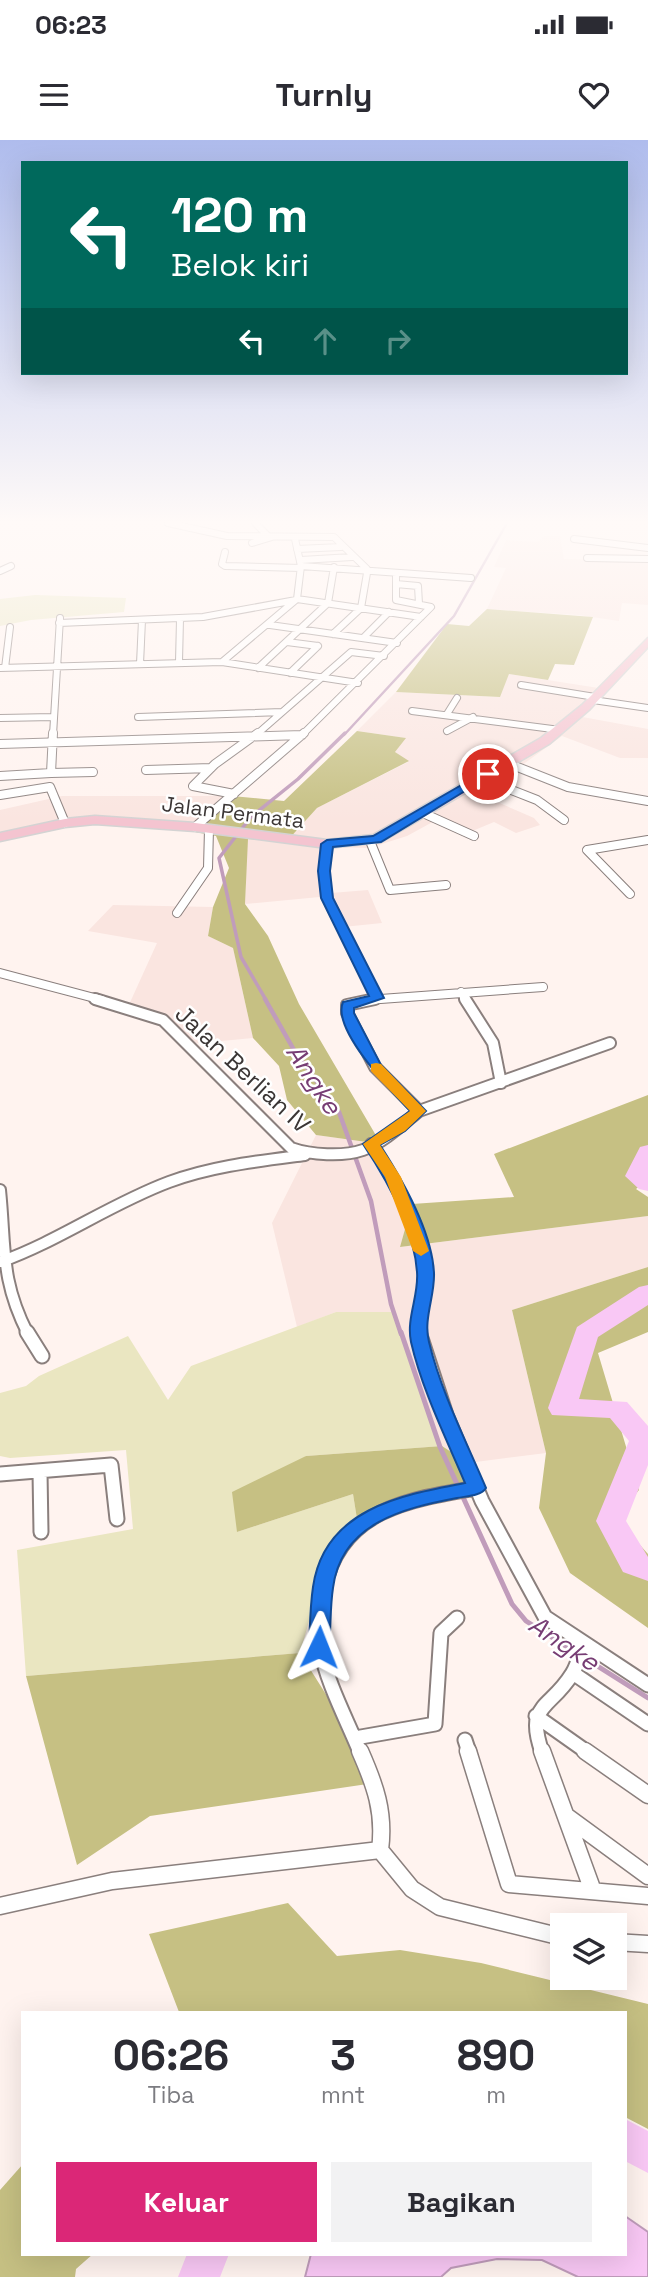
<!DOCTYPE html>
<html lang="id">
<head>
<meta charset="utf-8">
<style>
  :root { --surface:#fff; --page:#f2f2f3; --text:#2b2b33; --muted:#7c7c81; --accent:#db2777 }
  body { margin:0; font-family:"Space Grotesk",sans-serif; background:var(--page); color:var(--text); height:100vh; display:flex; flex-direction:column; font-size:26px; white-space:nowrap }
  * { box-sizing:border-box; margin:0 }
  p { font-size:23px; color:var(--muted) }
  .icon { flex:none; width:38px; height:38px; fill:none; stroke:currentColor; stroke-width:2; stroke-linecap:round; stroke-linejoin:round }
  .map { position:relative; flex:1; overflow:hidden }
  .details { position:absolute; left:21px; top:1871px; width:606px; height:245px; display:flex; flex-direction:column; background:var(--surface); border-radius:0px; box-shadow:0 7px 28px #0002 }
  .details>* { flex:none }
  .top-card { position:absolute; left:21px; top:21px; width:607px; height:214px; border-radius:0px; box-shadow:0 7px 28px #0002; background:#00695c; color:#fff; overflow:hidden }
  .tools { position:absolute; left:550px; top:1773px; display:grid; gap:14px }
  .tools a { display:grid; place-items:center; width:77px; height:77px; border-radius:0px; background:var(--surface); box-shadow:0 7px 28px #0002; font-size:35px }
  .pin { position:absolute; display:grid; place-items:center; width:60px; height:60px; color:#fff; margin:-30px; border:4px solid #fff; border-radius:50%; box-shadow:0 2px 7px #0007 }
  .me { position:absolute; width:77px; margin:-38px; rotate:2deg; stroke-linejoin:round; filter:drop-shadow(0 0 5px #0008) }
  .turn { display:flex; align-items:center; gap:24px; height:147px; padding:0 35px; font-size:32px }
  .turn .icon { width:91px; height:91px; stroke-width:2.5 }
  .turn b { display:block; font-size:49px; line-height:60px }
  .lanes { display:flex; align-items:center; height:66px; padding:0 35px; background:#0003; justify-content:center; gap:35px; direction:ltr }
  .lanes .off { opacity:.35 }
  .eta { display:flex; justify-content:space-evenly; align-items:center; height:119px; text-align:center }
  .eta b { font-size:42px; font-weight:700; line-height:49px }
  .action { display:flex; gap:14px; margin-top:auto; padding:14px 35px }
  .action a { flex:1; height:80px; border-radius:0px; background:var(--accent); color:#fff; font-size:28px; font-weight:700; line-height:80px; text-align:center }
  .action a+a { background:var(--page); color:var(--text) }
  .status { display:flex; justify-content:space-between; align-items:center; height:49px; padding:0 35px; background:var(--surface); direction:ltr }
  .status svg { height:19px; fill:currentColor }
  header { display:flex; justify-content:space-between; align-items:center; height:91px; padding:0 35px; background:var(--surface); font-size:32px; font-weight:700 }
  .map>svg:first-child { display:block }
</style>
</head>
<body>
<div class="status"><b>06:23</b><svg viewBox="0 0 49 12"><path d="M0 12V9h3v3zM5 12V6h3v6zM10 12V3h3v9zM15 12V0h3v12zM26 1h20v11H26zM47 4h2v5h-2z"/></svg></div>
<header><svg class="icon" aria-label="menu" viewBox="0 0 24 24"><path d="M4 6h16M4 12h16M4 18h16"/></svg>Turnly<svg class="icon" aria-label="heart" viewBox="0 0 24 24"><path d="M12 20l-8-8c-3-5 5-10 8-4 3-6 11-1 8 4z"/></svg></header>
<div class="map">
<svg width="648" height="2137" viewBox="0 0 648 2137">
  <rect width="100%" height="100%" fill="#fff3ef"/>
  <!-- built -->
  <path fill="#fae5e0" d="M544 396H560L564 419 648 421V465L622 463 619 481 578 475 487 469 506 428 494 427 506 400 538 402Z
    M509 534 605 549 577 576 648 589V618H620L562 596 481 655 534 678 540 685 516 693 494 682 470 692 440 678 407 696 369 708 331 707V753L368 750 382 783 343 787 330 756 245 764 247 699 287 701 317 668 408 622 395 612 405 598 357 591 396 552 499 557Z
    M62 656H232L190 691 108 683 61 688 0 701V670Z
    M113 765 213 767 208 796 233 808 253 898 190 904 159 880 127 869 157 803 88 791Z
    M316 995 381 1004 412 1064 400 1107 648 1076V1127L512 1170 546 1313 468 1323 442 1306 395 1172H336L297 1187 272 1083Z"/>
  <!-- green -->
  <path fill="#eae6c1" d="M35 455 126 458 124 472 31 480 0 486V459Z
    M336 1172H395L442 1306 306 1316 237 1392 353 1354 357 1379 328 1414 300 1513 26 1536 17 1410 133 1389 126 1310 10 1318 0 1316V1253L26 1246 39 1236 128 1196 168 1260 191 1226Z"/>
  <!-- forest -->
  <path fill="#c6c083" d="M487 469 593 477 574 525 555 524 548 540 509 534 500 557 396 552 447 484 469 486Z
    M357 591 406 598 395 612 409 621 317 668 287 701 248 699 245 764 268 796 299 864 381 1004 316 995 287 960 279 926 253 898 233 808 208 796 213 767 229 728 216 696 190 691 232 656 284 661Z
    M648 955V1039L636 1049 648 1057V1076L400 1107 412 1064 514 1057 494 1014Z
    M648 1127V1192L598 1213 639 1350 616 1378 648 1414V1488L570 1433 539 1368 546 1313 512 1170Z
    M442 1306 468 1323 479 1345 357 1379 353 1354 237 1392 232 1352 306 1316Z
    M300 1513 381 1642 150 1676 77 1725 26 1536Z
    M288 1763 337 1816 400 1810 481 1823 648 1864V1989L625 1977V1872H179L149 1794Z
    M23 2024V2114H93L76 2129 75 2137H0V2050Z"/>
  <!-- water -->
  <path fill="#f9c8f5" stroke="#c09cbb" stroke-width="2" d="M625 2076 648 2092V2137H578L542 2120 497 2119 451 2128 441 2137H305L311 2114H625Z"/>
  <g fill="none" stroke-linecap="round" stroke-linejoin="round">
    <!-- stream-far3 -->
    <path stroke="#c09cbb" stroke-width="2.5" d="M344 595 454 476 507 383"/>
    <!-- stream-far2 -->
    <path stroke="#c09cbb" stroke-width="3.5" d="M266 860 241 817 219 718 251 677 298 639 345 593"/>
    <!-- stream-far1 -->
    <path stroke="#c09cbb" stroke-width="4.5" d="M265 859 294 910 339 972 371 1061 391 1164 401 1194"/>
    <!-- stream -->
    <path stroke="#c09cbb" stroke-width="5" d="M401 1192 440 1307 512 1464 526 1481 648 1558"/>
    <!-- river -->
    <path fill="#f9c8f5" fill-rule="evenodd" d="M648 1005V1051L639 1049 625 1036 640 1007Z
      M648 1145V1165L598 1197 579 1259 627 1262 648 1286V1325L626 1381 648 1417V1441L623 1432 596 1381 629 1301 610 1278 552 1275 548 1268 577 1187 639 1147Z
      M625 1979 648 1991V2033L625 2021Z
      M187 2114H229L220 2137H178Z"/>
    <!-- minor-far4 casing -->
    <g stroke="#8a7f7d" stroke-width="8">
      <path id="minor-far4" d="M168 383 227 396 334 397 367 429V433L361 468 333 494
        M255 383 268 396
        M574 399 648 408
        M252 403 272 397
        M297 409 341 407
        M225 412 222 424 225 426 301 428
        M587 418 648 419
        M301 420 352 417
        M301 426 471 438
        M0 431 11 426
        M396 444 418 446 419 464
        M297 459 421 477
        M59 483 203 477 296 460
        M270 485 397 503
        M363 498 389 472
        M287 502 318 506
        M179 522 180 479
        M222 522 297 459 301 426 295 399
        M140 524 142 480
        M0 528 222 522 358 543
        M5 528 10 487
        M258 528 328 463 334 427
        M290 533 318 506
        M521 545 595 557
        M593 560 648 568
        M412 571 560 590
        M447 574 457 558
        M138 577 282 572
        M0 578 54 577
        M447 591 473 577
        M53 595 60 478
        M256 595 351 512 384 516
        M302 595 431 467 396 460V433"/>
    </g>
    <!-- minor-far3 casing -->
    <g stroke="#8a7f7d" stroke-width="10">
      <path id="minor-far3" d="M0 604 302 595
        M510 624 568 647 648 661
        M146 630 211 628
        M51 633 93 632
        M0 636 51 633 53 593
        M481 638 537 660 564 680
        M234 654 193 646 215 624 258 593
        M0 655 50 647 65 683
        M423 673 474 696
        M195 687 304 593
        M370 701 390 750 446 745
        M327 704 324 731 327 758 377 858
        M630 754 587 710 648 700
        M177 773 208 728 209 689
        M0 833 102 860
        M461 852 466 860
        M367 860 543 847"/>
    </g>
    <!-- minor-far2 casing -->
    <g stroke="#8a7f7d" stroke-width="14">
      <path id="minor-far2" d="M95 859 163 880 291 1008C311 1015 343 1017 363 1010 383 1003 403 984 419 971L610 903
        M375 859 347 865V873L375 927 419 971
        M465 859 493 903 501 943
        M371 1004C393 1036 426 1094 426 1134 426 1154 416 1174 419 1194
        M0 1050C6 1108 0 1139 28 1194
        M0 1122C59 1101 110 1064 169 1042 212 1026 259 1021 305 1015"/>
    </g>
    <!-- minor-far1 casing -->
    <g stroke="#8a7f7d" stroke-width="17">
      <path id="minor-far1" d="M27 1192 42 1216
        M419 1192 446 1275 482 1361 545 1477 648 1545
        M40 1332 41 1392
        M0 1334 111 1325 117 1379
        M573 1533 648 1584
        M536 1576 587 1612
        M355 1598 435 1584 441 1493 457 1478
        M465 1600 469 1612
        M360 1612C346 1578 327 1543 320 1507 316 1488 320 1467 324 1448 340 1370 409 1359 477 1348
        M542 1612C525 1563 550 1570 572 1534 578 1525 580 1513 584 1503"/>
    </g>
    <!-- minor casing -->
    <g stroke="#8a7f7d" stroke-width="19">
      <path id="minor" d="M360 1611C375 1645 385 1672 380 1710
        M468 1611 509 1744 648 1756
        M542 1611 593 1751
        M585 1611 648 1655
        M566 1676 648 1736
        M0 1766 112 1741 380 1710 412 1749 440 1767 562 1797
        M614 1802 648 1804"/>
    </g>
    <!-- primary casing -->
    <g stroke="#d4d3d3" stroke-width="3">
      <path id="primary" d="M648 498V507L590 569 549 604 381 702 327 708 195 691 95 684 65 687 0 701V693L65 679 95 676 195 683 327 700 373 695 541 598 582 565Z"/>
    </g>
    <!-- minor-far4 -->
    <use href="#minor-far4" stroke="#fff" stroke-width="6"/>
    <!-- minor-far3 -->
    <use href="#minor-far3" stroke="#fff" stroke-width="8"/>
    <!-- minor-far2 -->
    <use href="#minor-far2" stroke="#fff" stroke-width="10"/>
    <!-- minor-far1 -->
    <use href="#minor-far1" stroke="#fff" stroke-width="13"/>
    <!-- minor -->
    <use href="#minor" stroke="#fff" stroke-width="16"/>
    <!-- primary -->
    <use href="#primary" fill="#f4c4d0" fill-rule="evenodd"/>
  </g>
  <!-- sky -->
  <linearGradient id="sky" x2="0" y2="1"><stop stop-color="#afbced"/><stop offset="0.56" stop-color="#fffaf8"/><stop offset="1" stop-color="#fffaf8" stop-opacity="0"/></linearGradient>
  <rect width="648" height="682" fill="url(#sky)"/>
  <!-- route -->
  <path fill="#1a73e8" stroke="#114b97" stroke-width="2" d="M484 632 493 634 381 702 333 707 330 731 333 758 384 858 354 868V873L381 925 426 971 405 991 380 1005C402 1039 432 1092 434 1133 435 1156 423 1179 429 1202 441 1252 466 1301 486 1348 481 1356 467 1356 457 1358 404 1368 341 1383 333 1448 330 1467 331 1487 329 1507L326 1512H312L309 1507C310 1487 310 1467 313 1447 324 1369 401 1355 465 1343 446 1298 422 1250 411 1202 406 1178 419 1156 417 1132 414 1087 387 1040 363 1004L410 971C392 952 331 889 343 862L369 856 321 758 318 731 321 704 327 700 373 696Z"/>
  <!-- slow -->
  <path fill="#f59e0b" d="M376 923 381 924 426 971 405 991 380 1005 401 1037 429 1111 421 1116 413 1111 385 1037 363 1004 410 971 371 931V924Z"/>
  <g text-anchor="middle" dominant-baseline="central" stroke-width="5" stroke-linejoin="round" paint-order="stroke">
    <!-- far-street labels -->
    <g font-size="21" fill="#3b3635" stroke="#fff">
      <text transform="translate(233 672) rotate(7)">Jalan Permata</text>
    </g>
    <!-- street labels -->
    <g font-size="24" fill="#3b3635" stroke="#fff">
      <text transform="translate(243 929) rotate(43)">Jalan Berlian IV</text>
    </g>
    <!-- water labels -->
    <g font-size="26" font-style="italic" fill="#773d74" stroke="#fff">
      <text transform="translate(314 939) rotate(57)">Angke</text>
      <text transform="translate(564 1503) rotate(34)">Angke</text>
    </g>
  </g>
</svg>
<div class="tools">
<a><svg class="icon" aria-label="layers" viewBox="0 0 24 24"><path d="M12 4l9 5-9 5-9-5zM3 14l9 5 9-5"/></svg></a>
</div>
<div class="pin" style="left:488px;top:634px;background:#d93025"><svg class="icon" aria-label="arrive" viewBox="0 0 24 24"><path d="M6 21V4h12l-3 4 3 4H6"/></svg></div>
<svg class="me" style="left:319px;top:1507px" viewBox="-20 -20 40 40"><path d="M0-17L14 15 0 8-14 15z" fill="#1a73e8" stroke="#fff" stroke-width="4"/></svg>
<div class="top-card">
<div class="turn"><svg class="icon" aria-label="left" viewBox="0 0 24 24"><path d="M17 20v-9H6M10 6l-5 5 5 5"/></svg><div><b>120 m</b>Belok kiri</div></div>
<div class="lanes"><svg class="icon" aria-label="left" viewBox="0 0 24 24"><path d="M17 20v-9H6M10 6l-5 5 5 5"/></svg><svg class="icon off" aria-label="ahead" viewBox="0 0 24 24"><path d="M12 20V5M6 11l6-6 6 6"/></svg><svg class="icon off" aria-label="right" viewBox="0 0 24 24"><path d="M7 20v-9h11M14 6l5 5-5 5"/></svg></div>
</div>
<section class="details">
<div class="eta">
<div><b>06:26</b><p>Tiba</p></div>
<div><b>3</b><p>mnt</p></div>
<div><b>890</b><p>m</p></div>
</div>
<div class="action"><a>Keluar</a><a>Bagikan</a></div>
</section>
</div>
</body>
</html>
